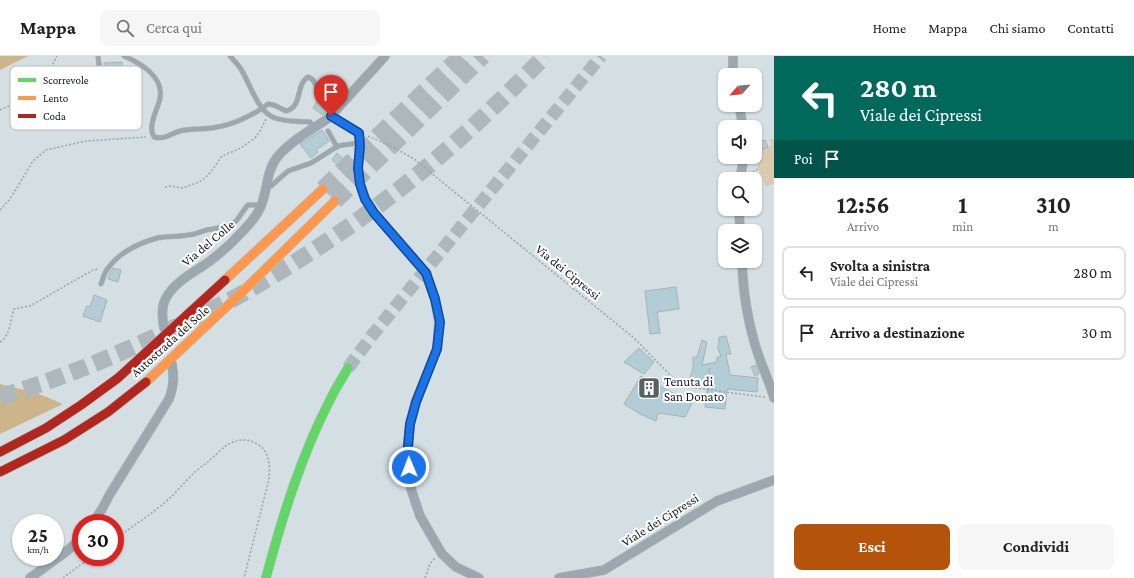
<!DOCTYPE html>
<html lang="it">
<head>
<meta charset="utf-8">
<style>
  :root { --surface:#fff; --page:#f6f6f6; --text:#222; --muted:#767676; --line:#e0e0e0; --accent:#b45309 }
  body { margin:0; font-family:"Crimson Pro",serif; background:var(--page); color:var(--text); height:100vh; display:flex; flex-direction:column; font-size:15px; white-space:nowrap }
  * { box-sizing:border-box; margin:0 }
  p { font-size:13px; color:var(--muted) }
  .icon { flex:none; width:22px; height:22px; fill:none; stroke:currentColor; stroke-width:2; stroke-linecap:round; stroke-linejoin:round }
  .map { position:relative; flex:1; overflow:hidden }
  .drawer { display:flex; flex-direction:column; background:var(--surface); width:360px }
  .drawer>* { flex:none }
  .banner { background:#00695c; color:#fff; overflow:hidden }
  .needle { width:26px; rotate:243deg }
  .fabs { position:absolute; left:718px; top:12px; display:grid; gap:8px }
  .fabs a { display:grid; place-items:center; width:44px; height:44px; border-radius:8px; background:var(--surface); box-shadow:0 1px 3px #0004; font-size:20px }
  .speed { position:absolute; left:12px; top:458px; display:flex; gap:8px; font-size:20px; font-weight:700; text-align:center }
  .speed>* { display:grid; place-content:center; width:52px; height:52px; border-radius:50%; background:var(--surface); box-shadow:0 1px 3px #0004; line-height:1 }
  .speed small { font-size:10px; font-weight:400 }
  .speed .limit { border:6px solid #d22; background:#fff; color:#111 }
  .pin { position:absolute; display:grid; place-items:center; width:34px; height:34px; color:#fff; margin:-41px -17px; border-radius:50% 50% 50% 0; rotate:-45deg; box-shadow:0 0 4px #0007 }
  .pin .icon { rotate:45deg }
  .me { position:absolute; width:44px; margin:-22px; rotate:359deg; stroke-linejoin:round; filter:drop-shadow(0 0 3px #0008) }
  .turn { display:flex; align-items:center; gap:14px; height:84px; padding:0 20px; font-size:18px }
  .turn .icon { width:52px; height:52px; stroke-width:2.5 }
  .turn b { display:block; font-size:28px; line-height:34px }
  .then { display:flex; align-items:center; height:38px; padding:0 20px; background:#0003; gap:8px; font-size:15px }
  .eta { display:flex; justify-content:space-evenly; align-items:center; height:68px; text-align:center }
  .eta b { font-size:24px; font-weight:700; line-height:28px }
  .primary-button { display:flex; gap:8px; margin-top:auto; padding:8px 20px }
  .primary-button a { flex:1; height:46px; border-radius:8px; background:var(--accent); color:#fff; font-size:16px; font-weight:700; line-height:46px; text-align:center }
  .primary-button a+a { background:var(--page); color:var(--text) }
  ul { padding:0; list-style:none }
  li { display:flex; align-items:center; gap:12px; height:54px; margin:0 8px 6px; padding:0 12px; border:2px solid var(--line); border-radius:8px }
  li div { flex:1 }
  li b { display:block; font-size:15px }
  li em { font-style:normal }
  header { display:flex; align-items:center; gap:24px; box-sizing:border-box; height:56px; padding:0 20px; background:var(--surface); border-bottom:1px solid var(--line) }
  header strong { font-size:19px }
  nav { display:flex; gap:22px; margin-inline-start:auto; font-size:14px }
  .search { width:280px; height:36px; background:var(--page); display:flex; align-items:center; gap:10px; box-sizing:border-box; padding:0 14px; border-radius:8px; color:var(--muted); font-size:15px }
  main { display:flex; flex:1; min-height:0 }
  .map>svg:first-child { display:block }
</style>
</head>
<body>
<header>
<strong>Mappa</strong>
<div class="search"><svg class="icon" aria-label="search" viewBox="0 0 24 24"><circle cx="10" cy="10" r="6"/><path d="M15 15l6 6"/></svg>Cerca qui</div>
<nav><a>Home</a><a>Mappa</a><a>Chi siamo</a><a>Contatti</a></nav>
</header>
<main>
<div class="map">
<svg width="774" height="522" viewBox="0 0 774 522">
  <rect width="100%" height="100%" fill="#d4dfe3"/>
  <!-- green -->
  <path fill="#d8cbb0" d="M774 82V127L766 131 753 101H755V88L768 91 772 89 769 84Z"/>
  <!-- forest -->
  <path fill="#ccb58a" d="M0 0H28L0 14Z
    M0 328 37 337 63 348 0 378Z"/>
  <!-- building -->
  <path fill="#b2cdd6" stroke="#a9b1b5" d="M122 6 123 20 118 21 119 34H105L104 7Z
    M323 36 335 46 323 59 313 52Z
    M322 74 329 85 316 94 318 96 311 102 300 88Z
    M765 84 768 91 755 96V88Z
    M337 97 347 106 342 113 332 104Z
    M113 212 121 214 118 226 108 223 110 216Z
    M676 231 679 253 657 256 660 277 650 278 645 235Z
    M94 239 107 244 100 266 83 260 87 250 90 251Z
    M726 280 731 298H726L730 319 758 322 757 336 727 333 725 353 705 351 710 312 701 329 688 328 693 312V301H697L702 284 707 286 702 309 717 306V301H721L718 292 719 281Z
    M639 292 654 306 644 318 624 306Z
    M756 309 759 318 755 320 751 311Z
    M641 320 692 347 685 361 658 357 656 365 640 358 624 348Z"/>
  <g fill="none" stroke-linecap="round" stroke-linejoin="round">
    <!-- secondary-tunnel -->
    <path stroke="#aeb8bc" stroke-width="13" stroke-dasharray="13 6" stroke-linecap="butt" d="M348 312 374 277 601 0"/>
    <!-- highway-tunnel -->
    <path stroke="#aeb8bc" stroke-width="17" stroke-dasharray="17 8" stroke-linecap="butt" d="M323 133 461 0
      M335 145 483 0
      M0 341C63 322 123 297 182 268 197 260 213 253 229 245 289 212 352 171 406 128 455 89 501 45 545 0"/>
    <!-- lane casing -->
    <g stroke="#b3bbbe" stroke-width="5.5">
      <path id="lane" d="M98 0 101 25
        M124 0C140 7 164 21 160 42 159 48 156 54 154 60 152 68 150 74 154 81 165 84 170 78 180 75 192 72 206 74 217 71 232 69 256 58 268 48L274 49 286 55C303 51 295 29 308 21 315 23 316 30 318 36
        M230 0C234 5 239 9 242 15 251 30 258 56 275 62 286 66 299 65 310 66L314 71
        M328 75 337 91
        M266 129 271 130 288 115 311 107 338 90 343 89 360 87
        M101 228C103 223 104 217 108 212 120 196 139 187 157 182 167 180 178 181 188 179 194 179 200 176 206 174 215 172 227 172 235 166 238 164 244 153 248 149H257L261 150"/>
    </g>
    <!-- street casing -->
    <g stroke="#b3bbbe" stroke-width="10">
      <path id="street" d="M733 0V19
        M739 49 743 71
        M331 60 359 77 360 90 358 112 360 128 365 143 374 157 426 217 435 243 439 266 437 293 416 345 410 368 408 390 409 411 411 433 420 460 442 498 456 511 479 522
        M740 123 744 101
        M739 153 740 175
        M742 205C743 237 748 268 758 298 763 313 770 327 774 342
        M164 272C162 262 161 251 166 242 175 225 195 216 210 205 219 198 229 190 237 181 246 172 256 162 261 150 268 133 266 113 279 99 293 83 313 73 330 61 336 55 342 47 348 41 360 27 373 14 385 0
        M93 467 102 453 110 438 169 343C174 329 174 322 172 308
        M30 522 67 495 81 482
        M559 522 604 514 717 445 774 424"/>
    </g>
    <!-- fast casing -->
    <g stroke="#b3bbbe" stroke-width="10">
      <path id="fast" d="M266 522C282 461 301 400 330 344 335 333 342 323 348 312"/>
    </g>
    <!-- slow casing -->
    <g stroke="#b3bbbe" stroke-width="10">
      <path id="slow" d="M225 224 323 133
        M146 326 240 238 335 145"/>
    </g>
    <!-- jam casing -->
    <g stroke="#b3bbbe" stroke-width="10">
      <path id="jam" d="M0 396 46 372 81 349 118 322 225 224
        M0 416 64 384 108 356 146 326"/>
    </g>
    <!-- path -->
    <path stroke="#98a4a7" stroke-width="1.5" stroke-dasharray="2 2" stroke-linecap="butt" d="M0 54C8 50 16 48 23 44 39 34 49 16 57 0
      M368 80 395 92 414 103 634 282 674 323 687 331 765 341
      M749 117 757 114 756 111
      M165 131 171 130 182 132 199 126 205 122 213 113 222 100 241 92 255 82 260 75 266 63
      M0 154 10 143 33 105 46 94 86 85 146 81
      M0 286C11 279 10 264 14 253L30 250 93 214 99 213
      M115 483C133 470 152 458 169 443 177 435 185 426 193 418 198 413 204 409 209 405 217 398 225 388 236 385 243 383 251 384 257 388 270 395 270 410 269 423L244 522
      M63 522 91 501
      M425 522 430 508 435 502"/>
    <!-- lane -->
    <use href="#lane" stroke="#9ba9ae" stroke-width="4.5"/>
    <!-- street -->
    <use href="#street" stroke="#9ba9ae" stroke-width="9"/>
    <!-- fast -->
    <use href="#fast" stroke="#63d668" stroke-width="9"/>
    <!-- slow -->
    <use href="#slow" stroke="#ff974d" stroke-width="9"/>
    <!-- jam -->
    <use href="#jam" stroke="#b3261e" stroke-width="9"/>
  </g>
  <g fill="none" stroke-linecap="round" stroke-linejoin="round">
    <!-- route casing -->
    <g stroke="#114b97" stroke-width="10">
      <path id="route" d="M331 60 359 77 360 90 358 112 360 128 365 143 374 157 426 217 435 243 440 266 437 293 416 346 410 368 408 390 409 411"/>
    </g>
    <!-- route -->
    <use href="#route" stroke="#1a73e8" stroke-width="7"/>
  </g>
  <!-- icons -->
  <defs>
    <g id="building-square" transform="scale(1.15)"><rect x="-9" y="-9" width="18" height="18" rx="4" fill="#576063" stroke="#fff"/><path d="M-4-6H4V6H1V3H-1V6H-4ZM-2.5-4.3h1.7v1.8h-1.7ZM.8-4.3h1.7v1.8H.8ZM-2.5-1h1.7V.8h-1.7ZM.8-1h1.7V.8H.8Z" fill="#fff"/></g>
  </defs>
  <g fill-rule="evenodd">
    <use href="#building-square" x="649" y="332"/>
  </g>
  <g text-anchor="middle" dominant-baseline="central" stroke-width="4" stroke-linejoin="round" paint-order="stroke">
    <!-- street labels -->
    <g font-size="13" fill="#141b1e" stroke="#fff">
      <text transform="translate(208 187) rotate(-40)">Via del Colle</text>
      <text transform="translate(568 216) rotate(39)">Via dei Cipressi</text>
      <text transform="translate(170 285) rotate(-42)">Autostrada del Sole</text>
      <text transform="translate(660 464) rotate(-32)">Viale dei Cipressi</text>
    </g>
    <!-- poi labels -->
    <g font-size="13" fill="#141b1e" stroke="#fff" text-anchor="start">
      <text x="664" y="325">Tenuta di<tspan x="664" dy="15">San Donato</tspan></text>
    </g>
  </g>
  <!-- legend -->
  <rect x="10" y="10" width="132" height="64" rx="6" fill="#fff" stroke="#b8bbbc" stroke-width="1"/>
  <rect x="18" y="22" width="18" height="4" fill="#63d668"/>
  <rect x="18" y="40" width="18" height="4" fill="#ff974d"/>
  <rect x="18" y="58" width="18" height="4" fill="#b3261e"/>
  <g font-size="11" fill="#141b1e">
    <text x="43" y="28">Scorrevole</text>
    <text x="43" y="46">Lento</text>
    <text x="43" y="64">Coda</text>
  </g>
</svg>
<div class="fabs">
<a><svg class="needle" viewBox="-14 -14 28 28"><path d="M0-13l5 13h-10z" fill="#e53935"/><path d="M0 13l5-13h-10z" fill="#767676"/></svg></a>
<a><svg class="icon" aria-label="sound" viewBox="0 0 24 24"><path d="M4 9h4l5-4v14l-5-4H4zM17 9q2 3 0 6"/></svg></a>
<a><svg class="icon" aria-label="search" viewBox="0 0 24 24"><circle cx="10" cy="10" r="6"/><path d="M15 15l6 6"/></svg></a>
<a><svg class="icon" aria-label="layers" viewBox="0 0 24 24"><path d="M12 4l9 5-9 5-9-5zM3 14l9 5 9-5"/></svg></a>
</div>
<div class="speed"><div>25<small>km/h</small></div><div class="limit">30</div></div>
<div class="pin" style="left:331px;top:60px;background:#d93025"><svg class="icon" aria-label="arrive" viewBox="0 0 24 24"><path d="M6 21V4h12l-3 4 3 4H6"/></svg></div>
<svg class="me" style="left:409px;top:411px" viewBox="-20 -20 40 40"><circle r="17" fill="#1a73e8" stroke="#fff" stroke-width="3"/><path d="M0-11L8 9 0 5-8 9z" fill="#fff"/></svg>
</div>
<section class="drawer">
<div class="banner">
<div class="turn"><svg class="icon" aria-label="left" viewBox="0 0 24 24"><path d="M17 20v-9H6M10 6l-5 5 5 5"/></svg><div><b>280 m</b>Viale dei Cipressi</div></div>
<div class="then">Poi<svg class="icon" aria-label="arrive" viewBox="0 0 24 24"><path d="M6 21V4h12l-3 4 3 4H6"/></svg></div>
</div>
<div class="eta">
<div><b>12:56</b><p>Arrivo</p></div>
<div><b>1</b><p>min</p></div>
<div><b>310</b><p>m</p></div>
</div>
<ul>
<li><svg class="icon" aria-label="left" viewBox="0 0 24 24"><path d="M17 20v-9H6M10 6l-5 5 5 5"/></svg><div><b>Svolta a sinistra</b><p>Viale dei Cipressi</p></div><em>280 m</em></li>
<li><svg class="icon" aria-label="arrive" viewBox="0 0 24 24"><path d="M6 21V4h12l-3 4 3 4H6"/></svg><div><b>Arrivo a destinazione</b></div><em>30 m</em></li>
</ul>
<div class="primary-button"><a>Esci</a><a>Condividi</a></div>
</section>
</main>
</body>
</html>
